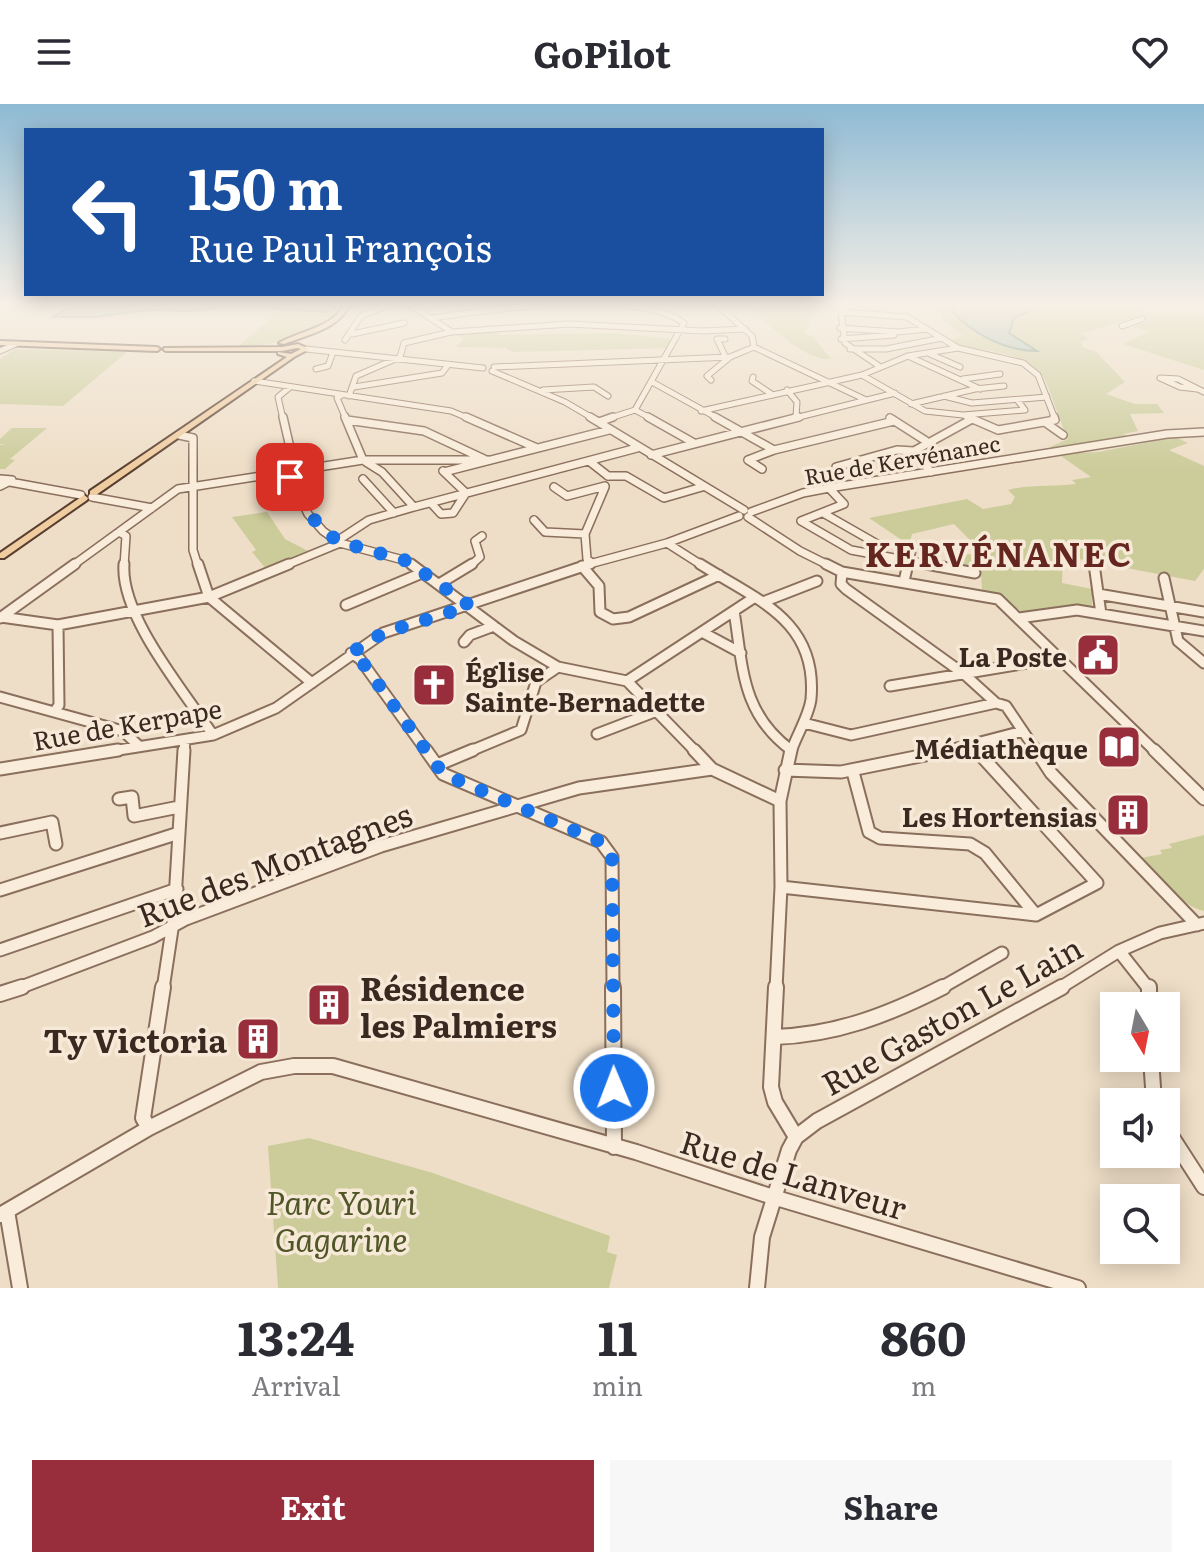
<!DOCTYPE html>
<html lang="en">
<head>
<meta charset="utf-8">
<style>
  :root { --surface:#fff; --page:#f7f7f7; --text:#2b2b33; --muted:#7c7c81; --accent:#982d3b }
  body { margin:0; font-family:Literata,serif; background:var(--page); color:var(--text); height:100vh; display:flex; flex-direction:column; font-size:30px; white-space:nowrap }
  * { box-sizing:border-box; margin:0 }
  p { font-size:26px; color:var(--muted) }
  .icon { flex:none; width:44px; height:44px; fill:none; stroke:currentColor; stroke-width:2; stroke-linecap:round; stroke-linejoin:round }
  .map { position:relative; height:1184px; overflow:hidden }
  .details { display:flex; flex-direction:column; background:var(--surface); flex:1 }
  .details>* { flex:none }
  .hud { position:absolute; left:24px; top:24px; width:800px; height:168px; border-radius:0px; box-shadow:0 4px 20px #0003; background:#1a4fa0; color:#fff; overflow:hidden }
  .needle { width:52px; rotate:170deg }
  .tools { position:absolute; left:1100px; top:888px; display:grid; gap:16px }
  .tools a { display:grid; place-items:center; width:80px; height:80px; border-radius:0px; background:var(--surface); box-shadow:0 4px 20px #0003; font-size:40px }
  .pin { position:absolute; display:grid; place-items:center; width:68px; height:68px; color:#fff; margin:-34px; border-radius:16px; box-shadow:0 4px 12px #0006 }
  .me { position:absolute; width:88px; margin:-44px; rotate:359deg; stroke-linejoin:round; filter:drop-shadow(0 0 6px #0008) }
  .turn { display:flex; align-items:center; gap:28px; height:168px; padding:0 32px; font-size:36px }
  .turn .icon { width:104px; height:104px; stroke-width:2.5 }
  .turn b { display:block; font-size:56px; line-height:68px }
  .eta { display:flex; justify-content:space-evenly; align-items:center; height:136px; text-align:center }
  .eta b { font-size:48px; font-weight:700; line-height:56px }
  .button { display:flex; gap:16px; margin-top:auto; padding:16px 32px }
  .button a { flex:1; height:92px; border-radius:0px; background:var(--accent); color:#fff; font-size:32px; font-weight:700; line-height:92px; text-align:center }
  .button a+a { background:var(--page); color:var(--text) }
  header { display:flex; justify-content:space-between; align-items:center; height:104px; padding:0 32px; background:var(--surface); font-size:36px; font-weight:700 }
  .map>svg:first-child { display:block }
</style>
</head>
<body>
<header><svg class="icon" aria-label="menu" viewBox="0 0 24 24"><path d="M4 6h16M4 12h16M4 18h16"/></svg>GoPilot<svg class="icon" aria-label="heart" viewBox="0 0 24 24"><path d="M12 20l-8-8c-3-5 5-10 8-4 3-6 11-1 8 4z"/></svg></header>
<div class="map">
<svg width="1204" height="1184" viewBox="0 0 1204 1184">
  <rect width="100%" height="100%" fill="#eedec7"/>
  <!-- green -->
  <path fill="#cccc9b" d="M744 199H818L817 203 820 204 810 210V221L804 229 813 233 831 255C804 258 764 215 744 199Z
    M840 199H946L956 203 952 206 978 231 1036 248 1009 229 1014 214 1038 204 1036 199H1117L1157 210 1204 211V266L1123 240 1148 228 1133 223 1148 217 1137 213 1080 230 1089 234 1081 238 1083 243 1096 248 1125 278 1106 290 1135 300H1157L1164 309 1130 310 1138 327 1123 330 1132 335 1052 345 1050 343 1068 335C1061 321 1048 279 1042 271 1020 244 976 249 948 237L963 232 942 215 941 206 889 203 872 210 843 206Z
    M280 206 340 208C316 233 273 242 239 242Z
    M489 225 500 231 615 229 673 235 669 244 512 248 506 244 455 243 464 235 453 229Z
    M15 245 127 248 63 302 0 300V255Z
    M12 324H47L10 355 15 356 5 365H0V341L7 340H0V335Z
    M1175 333 1188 339 1169 346 1204 362V465L1195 477 1063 452 1062 479 1092 485V505L1060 503 1022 508 999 492 982 488 981 469 958 462 948 454 982 448 954 420 912 430 909 441 869 414 967 395 983 405 1011 400 1015 393 1008 386C1030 380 1053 383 1076 380L1072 376 1091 373 1058 350 1098 348Z
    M267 408 285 435 310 448 267 466 252 448 256 446 232 413Z
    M1204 731V807C1180 802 1159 771 1141 754L1162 750 1160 746 1172 744 1169 740Z
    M309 1034 433 1069 610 1132 607 1148 617 1151 609 1184H278L268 1042Z"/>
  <!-- water -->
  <path fill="#a8c2b7" stroke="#6e9184" stroke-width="2" d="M76 199H335L334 206 326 208 236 201 192 207 149 206 96 213H53Z
    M939 199H1036L1038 203 1014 214 1009 229 1037 247C1005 247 971 229 951 206L955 203Z"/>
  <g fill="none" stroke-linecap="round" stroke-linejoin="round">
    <!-- minor-far4 casing -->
    <g stroke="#8a6f5c" stroke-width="7">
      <path id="minor-far4" d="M407 199 452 228 569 220 703 227 745 225
        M715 199 752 232 754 243
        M837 199 840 200 845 239 879 262
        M841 208 907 213 958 244 1023 259 1038 271 1055 315
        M432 214C492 205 636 184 684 219L635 306 607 315
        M1122 222 1142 215
        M840 224 897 228 927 225
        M352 230 404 219
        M725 235H717L725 252
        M841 235 894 231
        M345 236 361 212 393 199
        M754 243 866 296
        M306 245 483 264
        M850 245H886L942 234
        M0 247 16 240
        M930 250 960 263
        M908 252 980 285
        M494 263 730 253 754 243
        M316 265 328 262 332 251
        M492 267 565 298 594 315
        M862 271 925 307 963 311 1025 306 1018 297
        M753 273 752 277 773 291
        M963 275 1000 270
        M711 276 707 272 730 253
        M254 277 451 307 470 315
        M652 278 719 315
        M354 283 442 269 448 261
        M1197 285 1180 283 1160 274 1178 275 1204 288
        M543 286 594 283 608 292
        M787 286 797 298 796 313
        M342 291 337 294 346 315
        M349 292 356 272 400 253 404 239 451 228
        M944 292 972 299 1047 293
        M911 300 975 285 1004 282
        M635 306 652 315
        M701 307 862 271 908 252 958 244
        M963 311 973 315
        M283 315 278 293 290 283
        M791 315 895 289"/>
    </g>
    <!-- minor-far3 casing -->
    <g stroke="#8a6f5c" stroke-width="10">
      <path id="minor-far3" d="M283 313 291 348 289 370 308 410 323 427 340 439 407 457 414 462
        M345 313 363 356
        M466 313 537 344
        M590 313 744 406
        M648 313 694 339
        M715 313 774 346
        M968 313 998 326 1055 316 1054 313
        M890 314 926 337
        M347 316 424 327 484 355
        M599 318 613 313
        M1046 319 1063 331
        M179 331 193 334V446L198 462
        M651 351 799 313
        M589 357 608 372
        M366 358 382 368 414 403 637 344
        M836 363 897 346 914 347
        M762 365 748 356 774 346 894 317
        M443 367 466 389
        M444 368 609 326
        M931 368 914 347 972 315
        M608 372H626L664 394 702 383
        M0 375 12 376 0 382
        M363 375 394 409
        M10 378 81 391
        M554 383 567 392 605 382
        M829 384 844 400 801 417 851 446 937 462
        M92 393 152 404
        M431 399 441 410 453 409 466 389
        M751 408 803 389 829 384 1167 330 1204 328
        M823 409 879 441 877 451
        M748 413 800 447 830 462
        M534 416 545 428 585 430
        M119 428 126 432 124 462
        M337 437 369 416 414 403
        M667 439 703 462
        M592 459 587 455 585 430 605 383
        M72 462 178 385 363 356H488
        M284 462 340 439
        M470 462 480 453 475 437 482 432
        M582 462 667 439 739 412
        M908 462 913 441"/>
    </g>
    <!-- minor-far2 casing -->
    <g stroke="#8a6f5c" stroke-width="13">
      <path id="minor-far2" d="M124 460C120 512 184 587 213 631
        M198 460 209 493 312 579
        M411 460 514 537 558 563 627 577 696 648
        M700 460C757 496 818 516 811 595 809 612 796 632 791 648
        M826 460 842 468 998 495 1156 648
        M926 460 975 469
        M1094 460 1101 510
        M582 462 599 482 600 508 613 515 629 513 719 471
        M842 468 841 480 846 485 964 570 996 599
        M1164 474 1178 537 1204 559
        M904 477 908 460
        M439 480 472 460
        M1098 490 1204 508
        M763 498 817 477
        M346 501 422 469
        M734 507C743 563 741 609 791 646
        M1 513 58 521 59 601 55 607
        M0 514 75 460
        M1019 514 1077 506 1204 527
        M58 521 209 493 289 460
        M702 528 741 549
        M464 538 470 531 494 522
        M351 549 360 555 427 648
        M627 577 755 493
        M890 582 1058 554
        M0 593 123 627 139 642
        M804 619 851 631 996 599 1006 602 1037 648
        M597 630 657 607
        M969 639 977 648
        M106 648 213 631 276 604 383 529 590 460
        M184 648 185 637
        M468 648 521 626 536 578 558 563
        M942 648 1023 627"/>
    </g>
    <!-- minor-far1 casing -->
    <g stroke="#8a6f5c" stroke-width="15">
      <path id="minor-far1" d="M426 646 443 670 601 738 612 753 613 885
        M694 646 712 665 780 697
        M1036 646 1051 669 1197 821
        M1154 646 1204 695
        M437 661 473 646
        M0 665 118 646
        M785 666 841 668 950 646
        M853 668 869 728 880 734 970 740 985 749 1036 811
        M119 695 132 693 134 712 179 703
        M0 729 52 718 56 740
        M781 783 1036 811 1097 779 976 646
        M0 786 179 729
        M0 846 177 785
        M1119 847 1149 885
        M16 885 153 833 186 815 381 742 579 684 712 665
        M163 885 174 812 184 646
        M776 885 781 783 780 697 791 646
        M939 885 1002 849
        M1058 885 1119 847 1160 829 1204 819"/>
    </g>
    <!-- minor casing -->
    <g stroke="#8a6f5c" stroke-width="18">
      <path id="minor" d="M613 883 614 1043
        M776 883 771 983 775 998 796 1033
        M1149 883V902
        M0 890 22 883
        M774 933C836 931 888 911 943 883
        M1151 954 1154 998
        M149 1024 143 1014 163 883
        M1166 1024 1204 1083
        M7 1107 20 1184
        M0 1111 149 1024 261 968 294 962H333L636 1048 773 1093 1078 1184
        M757 1184 762 1133 789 1046 796 1033 817 1017 1062 883"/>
    </g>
    <!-- major casing -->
    <g stroke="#583e30" stroke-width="4">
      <path id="major" d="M344 199H350C342 224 307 231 284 240L279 239C299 227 336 223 344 199Z
        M0 237 157 243 160 245 157 247 0 241Z
        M298 240 309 245 294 253 96 391H90V387L287 253 278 250V248L291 250 301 245 297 244 282 247H166L164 246V244L282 243Z
        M84 391 88 394 87 396 4 454H0V449Z"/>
    </g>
    <!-- minor-far4 -->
    <use href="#minor-far4" stroke="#f9ecda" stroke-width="5"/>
    <!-- minor-far3 -->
    <use href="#minor-far3" stroke="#f9ecda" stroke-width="7"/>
    <!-- minor-far2 -->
    <use href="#minor-far2" stroke="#f9ecda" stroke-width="9"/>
    <!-- minor-far1 -->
    <use href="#minor-far1" stroke="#f9ecda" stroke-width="11"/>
    <!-- minor -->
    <use href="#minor" stroke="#f9ecda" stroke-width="14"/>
    <!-- major -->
    <use href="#major" fill="#f0cda0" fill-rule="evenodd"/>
  </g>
  <!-- sky -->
  <linearGradient id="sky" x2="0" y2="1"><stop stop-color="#8ebad4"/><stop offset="0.55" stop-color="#f7f0e6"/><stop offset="1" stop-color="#f7f0e6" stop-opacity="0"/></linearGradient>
  <rect width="1204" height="365" fill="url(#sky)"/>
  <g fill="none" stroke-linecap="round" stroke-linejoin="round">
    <!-- route -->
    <path stroke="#1a73e8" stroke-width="14" stroke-dasharray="0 25.2" d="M290 373 308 410 337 437 407 457 470 502 383 529 351 549 360 555 443 670 601 738 612 753 614 984"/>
  </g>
  <!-- icons -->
  <defs>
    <g id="civic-square" transform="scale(2.3)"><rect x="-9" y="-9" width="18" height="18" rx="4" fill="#982d3b" stroke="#f6e9d7"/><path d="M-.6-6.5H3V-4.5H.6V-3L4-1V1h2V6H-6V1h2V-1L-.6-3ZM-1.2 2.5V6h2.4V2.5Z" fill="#fff"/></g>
    <g id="church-square" transform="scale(2.3)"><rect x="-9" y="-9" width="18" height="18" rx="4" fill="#982d3b" stroke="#f6e9d7"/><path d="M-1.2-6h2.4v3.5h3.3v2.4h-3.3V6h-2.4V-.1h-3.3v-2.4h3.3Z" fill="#fff"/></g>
    <g id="library-square" transform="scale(2.3)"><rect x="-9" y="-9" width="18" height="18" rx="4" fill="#982d3b" stroke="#f6e9d7"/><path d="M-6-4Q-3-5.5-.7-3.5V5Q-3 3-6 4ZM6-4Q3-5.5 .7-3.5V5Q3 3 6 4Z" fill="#fff"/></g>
    <g id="building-square" transform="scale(2.3)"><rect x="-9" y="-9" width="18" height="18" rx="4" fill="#982d3b" stroke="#f6e9d7"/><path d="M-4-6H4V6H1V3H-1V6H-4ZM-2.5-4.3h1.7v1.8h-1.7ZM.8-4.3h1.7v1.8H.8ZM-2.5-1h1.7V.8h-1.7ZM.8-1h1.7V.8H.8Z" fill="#fff"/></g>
  </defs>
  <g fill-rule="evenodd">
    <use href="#civic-square" x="1098" y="551"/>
    <use href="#church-square" x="434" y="581"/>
    <use href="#library-square" x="1119" y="643"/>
    <use href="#building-square" x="1128" y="711"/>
    <use href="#building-square" x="329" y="901"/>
    <use href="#building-square" x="258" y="935"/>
  </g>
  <g text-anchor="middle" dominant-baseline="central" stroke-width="7" stroke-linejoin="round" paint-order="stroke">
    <!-- far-street labels -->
    <g font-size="22" fill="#3a2920" stroke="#f6e9d7">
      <text transform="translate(902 355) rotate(-10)">Rue de Kervénanec</text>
    </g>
    <!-- poi labels -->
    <g font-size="26" font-weight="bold" fill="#3a2920" stroke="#f6e9d7" text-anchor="end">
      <text x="1067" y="551">La Poste</text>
      <text x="465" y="566" text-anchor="start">Église<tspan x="465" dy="30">Sainte-Bernadette</tspan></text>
      <text x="1088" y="643">Médiathèque</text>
      <text x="1097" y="711">Les Hortensias</text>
    </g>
    <!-- street labels -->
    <g font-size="26" fill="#3a2920" stroke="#f6e9d7">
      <text transform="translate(127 619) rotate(-10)">Rue de Kerpape</text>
    </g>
    <!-- near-street labels -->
    <g font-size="32" fill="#3a2920" stroke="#f6e9d7">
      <text transform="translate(274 759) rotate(-21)">Rue des Montagnes</text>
      <text transform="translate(951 910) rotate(-29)">Rue Gaston Le Lain</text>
      <text transform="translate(794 1069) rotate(17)">Rue de Lanveur</text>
    </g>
    <!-- near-poi labels -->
    <g font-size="32" font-weight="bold" fill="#3a2920" stroke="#f6e9d7" text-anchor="start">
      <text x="360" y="883">Résidence<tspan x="360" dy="37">les Palmiers</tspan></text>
      <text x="227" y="935" text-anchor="end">Ty Victoria</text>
    </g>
    <!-- near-park labels -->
    <g font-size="32" font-style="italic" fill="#505627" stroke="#f6e9d7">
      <text x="341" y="1097">Parc Youri<tspan x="341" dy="37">Gagarine</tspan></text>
    </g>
    <!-- district labels -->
    <g font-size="34" font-weight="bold" letter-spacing="2" fill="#662620" stroke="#f6e9d7">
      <text x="999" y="448">KERVÉNANEC</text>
    </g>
  </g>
</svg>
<div class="tools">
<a><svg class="needle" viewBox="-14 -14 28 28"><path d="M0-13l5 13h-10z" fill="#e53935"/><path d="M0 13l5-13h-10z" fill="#7c7c81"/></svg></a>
<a><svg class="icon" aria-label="sound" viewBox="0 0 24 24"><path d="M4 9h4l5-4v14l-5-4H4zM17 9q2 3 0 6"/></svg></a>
<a><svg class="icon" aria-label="search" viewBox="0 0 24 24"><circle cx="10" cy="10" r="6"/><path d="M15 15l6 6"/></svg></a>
</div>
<div class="pin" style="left:290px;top:373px;background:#d93025"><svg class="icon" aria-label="arrive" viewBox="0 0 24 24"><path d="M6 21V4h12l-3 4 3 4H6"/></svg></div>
<svg class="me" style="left:614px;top:984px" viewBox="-20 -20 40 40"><circle r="17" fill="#1a73e8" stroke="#fff" stroke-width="3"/><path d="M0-11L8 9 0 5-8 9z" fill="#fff"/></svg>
<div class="hud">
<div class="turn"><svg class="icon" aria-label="left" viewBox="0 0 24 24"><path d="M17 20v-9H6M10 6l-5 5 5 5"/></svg><div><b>150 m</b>Rue Paul François</div></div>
</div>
</div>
<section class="details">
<div class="eta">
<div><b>13:24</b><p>Arrival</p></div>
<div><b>11</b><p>min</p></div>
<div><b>860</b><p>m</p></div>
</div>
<div class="button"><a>Exit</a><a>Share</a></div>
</section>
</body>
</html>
